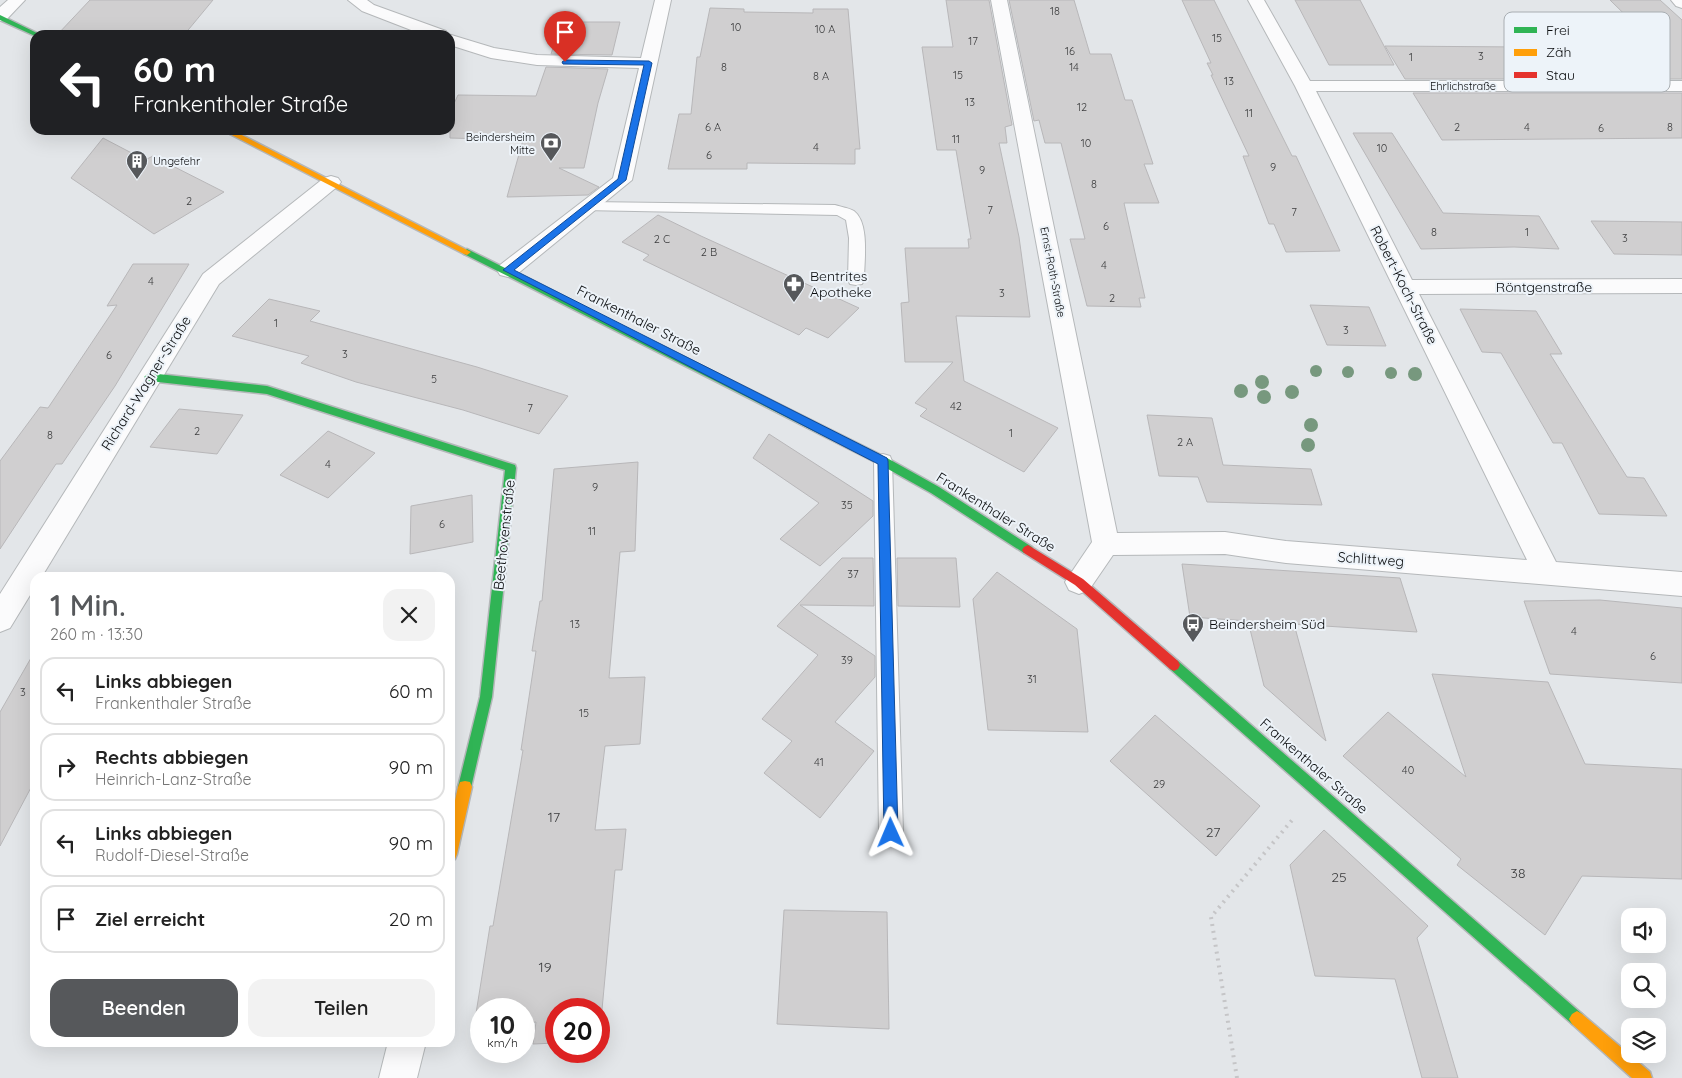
<!DOCTYPE html>
<html lang="de">
<head>
<meta charset="utf-8">
<style>
  :root { --surface:#fff; --page:#f2f2f2; --text:#222; --muted:#767676; --line:#e0e0e0; --accent:#56585b }
  body { margin:0; font-family:Quicksand,sans-serif; background:var(--page); color:var(--text); height:100vh; display:flex; flex-direction:column; font-size:19px; white-space:nowrap }
  * { box-sizing:border-box; margin:0 }
  p { font-size:16px; color:var(--muted) }
  .icon { flex:none; width:28px; height:28px; fill:none; stroke:currentColor; stroke-width:2; stroke-linecap:round; stroke-linejoin:round }
  .map { position:relative; flex:1; overflow:hidden }
  .sheet { position:absolute; left:30px; top:572px; width:425px; height:475px; display:flex; flex-direction:column; background:var(--surface); border-radius:15px; box-shadow:0 5px 20px #0002 }
  .sheet>* { flex:none }
  .guide { position:absolute; left:30px; top:30px; width:425px; height:105px; border-radius:15px; box-shadow:0 5px 20px #0002; background:#202124; color:#fff; overflow:hidden }
  .fabs { position:absolute; left:1621px; top:908px; display:grid; gap:10px }
  .fabs a { display:grid; place-items:center; width:45px; height:45px; border-radius:10px; background:var(--surface); box-shadow:0 5px 20px #0002; font-size:25px }
  .speed { position:absolute; left:470px; top:998px; display:flex; gap:10px; font-size:25px; font-weight:700; text-align:center }
  .speed>* { display:grid; place-content:center; width:65px; height:65px; border-radius:50%; background:var(--surface); box-shadow:0 5px 20px #0002; line-height:1 }
  .speed small { font-size:12px; font-weight:400 }
  .speed .limit { border:8px solid #d22; background:#fff; color:#111 }
  .pin { position:absolute; display:grid; place-items:center; width:42px; height:42px; color:#fff; margin:-51px -21px; border-radius:50% 50% 50% 0; rotate:-45deg; box-shadow:0 0 5px #0007 }
  .pin .icon { rotate:45deg }
  .me { position:absolute; width:55px; margin:-28px; rotate:359deg; stroke-linejoin:round; filter:drop-shadow(0 0 4px #0008) }
  .turn { display:flex; align-items:center; gap:18px; height:105px; padding:0 20px; font-size:22px }
  .turn .icon { width:65px; height:65px; stroke-width:2.5 }
  .turn b { display:block; font-size:35px; line-height:42px }
  .round { display:grid; place-items:center; flex:none; width:52px; height:52px; border-radius:15px; background:var(--page) }
  .head { display:flex; align-items:center; justify-content:space-between; height:85px; padding:0 20px }
  h1 { font-size:30px; font-weight:600; line-height:38px; color:var(--accent) }
  .primary-button { display:flex; gap:10px; margin-top:auto; padding:10px 20px }
  .primary-button a { flex:1; height:58px; border-radius:15px; background:var(--accent); color:#fff; font-size:20px; font-weight:600; line-height:58px; text-align:center }
  .primary-button a+a { background:var(--page); color:var(--text) }
  ul { padding:0; list-style:none }
  li { display:flex; align-items:center; gap:15px; height:68px; margin:0 10px 8px; padding:0 10px; border:2px solid var(--line); border-radius:15px }
  li div { flex:1 }
  li b { display:block; font-size:19px }
  li em { font-style:normal }
  .map>svg:first-child { display:block }
</style>
</head>
<body>
<div class="map">
<svg width="1682" height="1078" viewBox="0 0 1682 1078">
  <rect width="100%" height="100%" fill="#e3e6e9"/>
  <!-- building -->
  <path fill="#d0cfd0" stroke="#b8b7b9" d="M90 0H213L184 35H57Z
    M946 0H989L1012 125 1005 127 1007 143H999L1019 237 1030 317 956 316 964 381 1058 428 1024 472 920 416 927 409 915 403 953 362H905L901 303 909 302 905 248H969L968 239H971L956 150H937L922 47H953Z
    M1009 0H1074L1090 54H1111L1125 100H1132L1153 164H1144L1159 203H1124L1145 298H1139L1141 307 1087 306 1070 239H1085L1061 143H1045L1039 120 1034 121Z
    M1182 0H1214L1292 156H1296L1340 251 1286 252 1274 224H1269L1243 156H1249L1211 75H1213L1207 63H1211Z
    M1295 0H1360L1394 65H1329Z
    M1610 0H1660L1682 20V79H1405L1385 46 1659 48Z
    M710 8 744 9V12L813 13V9H848L860 149H855V164L747 163V169H668L679 114H691L697 57H700Z
    M562 22H620L612 55 551 54Z
    M546 67 608 69 598 103 584 168H559L599 187 588 195 507 197 523 140 450 138V112L458 95 536 96Z
    M1413 93H1682V138L1442 140Z
    M1353 133H1392L1443 213 1539 216 1559 249 1514 247 1421 249Z
    M103 138 145 160 153 156 224 192 154 234 71 178Z
    M658 215 701 236 859 308 828 338 806 328 799 335 643 260 649 255 622 242Z
    M1591 221 1682 222V255L1614 254Z
    M133 264H189L115 386 62 464H56L0 549V461L40 407 48 408 117 305 107 306Z
    M269 299 320 311 310 321 477 367 568 396 539 434 463 410 356 382 301 363 309 356 232 336Z
    M1310 305 1369 307 1386 346 1327 345Z
    M1460 309 1536 311 1562 354H1550L1627 477 1644 478 1667 516 1599 514 1562 443H1553L1501 353 1482 352Z
    M179 409 243 415 217 454 150 447Z
    M1147 415 1212 418 1223 465 1311 469 1322 505 1207 502 1198 477 1159 476Z
    M328 431 375 453 328 498 280 475Z
    M769 434 873 501V516L820 566 780 539 819 503 753 458Z
    M638 462 635 551 620 552 609 678 645 677 640 744 605 746 595 830 626 829 622 870H615L599 1042V1009H556V1043L533 1044 536 1022 524 1023V1009H481V1026H474L490 926H493L523 750H521L536 651H532L540 601H542L554 469Z
    M472 495 473 542 410 554 411 506Z
    M842 558H873L874 606 800 605 875 656V677L835 722 874 751 820 818 764 773 792 741 762 719 818 655 777 626Z
    M897 558H956L960 607 898 606Z
    M1182 564 1400 578 1417 632 1294 624 1326 741 1264 686 1248 621 1190 617Z
    M997 572 1077 629 1088 732 988 730 973 599Z
    M1600 600 1682 608V683L1550 674 1524 601Z
    M35 651V780L0 846V712Z
    M1432 674 1548 682 1585 764 1682 769V879L1582 876 1545 935 1457 865 1461 859 1343 756 1388 712 1466 777Z
    M1155 715 1260 806 1216 856 1110 761Z
    M1324 830 1428 926 1417 938 1458 1078H1422L1395 979 1315 976 1290 865Z
    M784 910 887 912 889 1029 777 1024Z"/>
  <g fill="none" stroke-linecap="round" stroke-linejoin="round">
    <!-- lane casing -->
    <g stroke="#b5b8ba" stroke-width="2">
      <path id="lane" d="M588 202 835 205C841 207 849 208 854 211 870 223 864 262 864 280L862 284 856 285 850 284 848 280 849 238 846 220 837 215 583 210 581 207 583 204Z
        M883 454 890 456 892 461 903 833 900 842 891 845 882 842 879 833 874 461 876 456Z"/>
    </g>
    <!-- street casing -->
    <g stroke="#b5b8ba" stroke-width="2">
      <path id="street" d="M8 0H25L6 20 0 21V7Z
        M348 0H367L374 5 446 31 448 34 494 48 537 55 641 58 655 0H671L632 180 516 275 508 277 500 275 497 270 500 265 613 178 639 68 537 65 491 58 450 45V35H424L362 11Z
        M991 0H1007L1117 533 1225 532 1286 541 1527 560 1295 86 1248 0H1264L1310 81H1682V91H1316L1412 280 1682 279V293L1419 294 1556 562 1682 572V596L1286 563 1225 554 1113 555 1089 590 1079 594 1069 590 1065 582 1092 542Z
        M1671 0H1682V8L1676 6Z
        M331 176 338 178 341 182 338 186 219 284 41 578H35V587L10 628 0 632V594L203 274 324 178Z
        M388 1042H426L417 1078H379Z"/>
    </g>
    <!-- fast casing -->
    <g stroke="#b5b8ba" stroke-width="3">
      <path id="fast" d="M0 15 39 34 40 35 35 36 0 20Z
        M467 249 887 458 939 487 1032 547 1034 550 1032 553H1024L931 493 879 464 464 254 463 252Z
        M149 373 267 386 515 465 516 468 492 697 470 792 465 793 460 792 458 787 480 697 505 470 267 394 149 381 144 377Z
        M1174 659 1178 661 1582 1014 1585 1019 1582 1024 1577 1027 1572 1024 1170 669 1168 665 1170 661Z"/>
    </g>
    <!-- slow casing -->
    <g stroke="#b5b8ba" stroke-width="3">
      <path id="slow" d="M222 130H232L471 252 467 255 464 254Z
        M465 781 470 782 472 787 457 854 455 859 450 861V823L458 787 460 782Z
        M1577 1011 1582 1014 1650 1072 1652 1078H1632L1572 1024 1569 1019 1572 1014Z"/>
    </g>
    <!-- jam casing -->
    <g stroke="#b5b8ba" stroke-width="3">
      <path id="jam" d="M1028 545 1083 579 1178 661 1180 665 1178 669 1174 671 1170 669 1075 585 1024 553 1022 550 1024 547Z"/>
    </g>
    <!-- path -->
    <path stroke="#c5c5c7" stroke-width="4" stroke-dasharray="2 5" stroke-linecap="butt" d="M1237 1078 1211 917 1293 819"/>
    <!-- lane -->
    <use href="#lane" fill="#fbfbfc" fill-rule="evenodd"/>
    <!-- street -->
    <use href="#street" fill="#fbfbfc" fill-rule="evenodd"/>
    <!-- fast -->
    <use href="#fast" fill="#30b455" fill-rule="evenodd"/>
    <!-- slow -->
    <use href="#slow" fill="#ff9f0a" fill-rule="evenodd"/>
    <!-- jam -->
    <use href="#jam" fill="#e5322d" fill-rule="evenodd"/>
  </g>
  <!-- trees -->
  <g fill="#77987e">
    <circle cx="1316" cy="371" r="6"/>
    <circle cx="1348" cy="372" r="6"/>
    <circle cx="1391" cy="373" r="6"/>
    <circle cx="1415" cy="374" r="7"/>
    <circle cx="1262" cy="382" r="7"/>
    <circle cx="1241" cy="391" r="7"/>
    <circle cx="1292" cy="392" r="7"/>
    <circle cx="1264" cy="397" r="7"/>
    <circle cx="1311" cy="425" r="7"/>
    <circle cx="1308" cy="445" r="7"/>
  </g>
  <!-- route -->
  <path fill="#1a73e8" stroke="#114b97" d="M565 60 649 61 652 63 626 180 514 270 887 458 888 461 898 833 896 838 891 840 886 838 884 833 878 464 503 270 618 179 644 65 563 64 562 62Z"/>
  <!-- icons -->
  <defs>
    <g id="bank-pin" transform="scale(1.125)"><path d="M0 17L-7.5 6A9.5 9.5 0 1 1 7.5 6Z" fill="#56585b" stroke="#edf3f9"/><path d="M-6-4H6V4H-6ZM0-2.3a2.3 2.3 0 1 0 0 4.6a2.3 2.3 0 1 0 0-4.6Z" fill="#fff"/></g>
    <g id="building-pin" transform="scale(1.125)"><path d="M0 17L-7.5 6A9.5 9.5 0 1 1 7.5 6Z" fill="#56585b" stroke="#edf3f9"/><path d="M-4-6H4V6H1V3H-1V6H-4ZM-2.5-4.3h1.7v1.8h-1.7ZM.8-4.3h1.7v1.8H.8ZM-2.5-1h1.7V.8h-1.7ZM.8-1h1.7V.8H.8Z" fill="#fff"/></g>
    <g id="pharmacy-pin" transform="scale(1.125)"><path d="M0 17L-7.5 6A9.5 9.5 0 1 1 7.5 6Z" fill="#56585b" stroke="#edf3f9"/><path d="M-2-6h4v4h4v4h-4v4h-4v-4h-4v-4h4Z" fill="#fff"/></g>
    <g id="bus-pin" transform="scale(1.125)"><path d="M0 17L-7.5 6A9.5 9.5 0 1 1 7.5 6Z" fill="#56585b" stroke="#edf3f9"/><path d="M-5-6H5V4H4V6H2V4H-2V6H-4V4H-5ZM-3.5-4V0h7V-4ZM-3.5 1.2v1.5H-2V1.2ZM2 1.2v1.5H3.5V1.2Z" fill="#fff"/></g>
  </defs>
  <g fill-rule="evenodd">
    <use href="#bank-pin" x="551" y="143"/>
    <use href="#building-pin" x="137" y="161"/>
    <use href="#pharmacy-pin" x="794" y="284"/>
    <use href="#bus-pin" x="1193" y="624"/>
  </g>
  <g text-anchor="middle" dominant-baseline="central" stroke-width="4" stroke-linejoin="round" paint-order="stroke">
    <!-- number labels -->
    <g font-size="11" fill="#3c3d3e">
      <text x="1055" y="11">18</text>
      <text x="736" y="27">10</text>
      <text x="825" y="29">10 A</text>
      <text x="1217" y="38">15</text>
      <text x="973" y="41">17</text>
      <text x="1070" y="51">16</text>
      <text x="1481" y="56">3</text>
      <text x="1411" y="57">1</text>
      <text x="724" y="67">8</text>
      <text x="1074" y="67">14</text>
      <text x="958" y="75">15</text>
      <text x="821" y="76">8 A</text>
      <text x="1229" y="81">13</text>
      <text x="970" y="102">13</text>
      <text x="1082" y="107">12</text>
      <text x="1249" y="113">11</text>
      <text x="713" y="127">6 A</text>
      <text x="1457" y="127">2</text>
      <text x="1527" y="127">4</text>
      <text x="1670" y="127">8</text>
      <text x="1601" y="128">6</text>
      <text x="956" y="139">11</text>
      <text x="1086" y="143">10</text>
      <text x="816" y="147">4</text>
      <text x="1382" y="148">10</text>
      <text x="709" y="155">6</text>
      <text x="1273" y="167">9</text>
      <text x="982" y="170">9</text>
      <text x="1094" y="184">8</text>
      <text x="189" y="201">2</text>
      <text x="990" y="210">7</text>
      <text x="1294" y="212">7</text>
      <text x="1106" y="226">6</text>
      <text x="1434" y="232">8</text>
      <text x="1527" y="232">1</text>
      <text x="1625" y="238">3</text>
      <text x="662" y="239">2 C</text>
      <text x="709" y="252">2 B</text>
      <text x="1104" y="265">4</text>
      <text x="151" y="281">4</text>
      <text x="1002" y="293">3</text>
      <text x="1112" y="298">2</text>
      <text x="276" y="323">1</text>
      <text x="1346" y="330">3</text>
      <text x="345" y="354">3</text>
      <text x="109" y="355">6</text>
      <text x="434" y="379">5</text>
      <text x="956" y="406">42</text>
      <text x="530" y="408">7</text>
      <text x="197" y="431">2</text>
      <text x="1011" y="433">1</text>
      <text x="50" y="435">8</text>
      <text x="1185" y="442">2 A</text>
      <text x="328" y="464">4</text>
      <text x="595" y="487">9</text>
      <text x="847" y="505">35</text>
      <text x="442" y="524">6</text>
      <text x="592" y="531">11</text>
      <text x="853" y="574">37</text>
      <text x="575" y="624">13</text>
      <text x="1574" y="631">4</text>
      <text x="1653" y="656">6</text>
      <text x="847" y="660">39</text>
      <text x="1032" y="679">31</text>
      <text x="23" y="692">3</text>
      <text x="584" y="713">15</text>
      <text x="819" y="762">41</text>
      <text x="1408" y="770">40</text>
      <text x="1159" y="784">29</text>
    </g>
    <!-- far-street labels -->
    <g font-size="11" fill="#0a0c0e" stroke="#edf3f9">
      <text x="1463" y="86">Ehrlichstraße</text>
      <text transform="translate(1053 272) rotate(79)">Ernst-Roth-Straße</text>
    </g>
    <!-- far-poi labels -->
    <g font-size="11" fill="#0a0c0e" stroke="#edf3f9" text-anchor="end">
      <text x="535" y="137">Beindersheim<tspan x="535" dy="13">Mitte</tspan></text>
      <text x="153" y="161" text-anchor="start">Ungefehr</text>
    </g>
    <!-- poi labels -->
    <g font-size="14" fill="#0a0c0e" stroke="#edf3f9" text-anchor="start">
      <text x="810" y="276">Bentrites<tspan x="810" dy="16">Apotheke</tspan></text>
      <text x="1209" y="624">Beindersheim Süd</text>
    </g>
    <!-- street labels -->
    <g font-size="14" fill="#0a0c0e" stroke="#edf3f9">
      <text transform="translate(1404 285) rotate(63)">Robert-Koch-Straße</text>
      <text x="1544" y="287">Röntgenstraße</text>
      <text transform="translate(639 320) rotate(27)">Frankenthaler Straße</text>
      <text transform="translate(146 383) rotate(-58)">Richard-Wagner-Straße</text>
      <text transform="translate(996 512) rotate(32)">Frankenthaler Straße</text>
      <text transform="translate(504 535) rotate(-84)">Beethovenstraße</text>
      <text transform="translate(1371 559) rotate(4)">Schlittweg</text>
      <text transform="translate(1314 766) rotate(41)">Frankenthaler Straße</text>
    </g>
    <!-- near-number labels -->
    <g font-size="14" fill="#3c3d3e">
      <text x="554" y="817">17</text>
      <text x="1213" y="832">27</text>
      <text x="1518" y="873">38</text>
      <text x="1339" y="877">25</text>
      <text x="545" y="967">19</text>
    </g>
  </g>
  <!-- legend -->
  <rect x="1504" y="12" width="166" height="80" rx="8" fill="#edf3f9" stroke="#a9aeb2" stroke-width="1"/>
  <rect x="1514" y="27" width="23" height="6" fill="#30b455"/>
  <rect x="1514" y="49" width="23" height="7" fill="#ff9f0a"/>
  <rect x="1514" y="72" width="23" height="6" fill="#e5322d"/>
  <g font-size="14" fill="#0a0c0e">
    <text x="1546" y="35">Frei</text>
    <text x="1546" y="57">Zäh</text>
    <text x="1546" y="80">Stau</text>
  </g>
</svg>
<div class="fabs">
<a><svg class="icon" aria-label="sound" viewBox="0 0 24 24"><path d="M4 9h4l5-4v14l-5-4H4zM17 9q2 3 0 6"/></svg></a>
<a><svg class="icon" aria-label="search" viewBox="0 0 24 24"><circle cx="10" cy="10" r="6"/><path d="M15 15l6 6"/></svg></a>
<a><svg class="icon" aria-label="layers" viewBox="0 0 24 24"><path d="M12 4l9 5-9 5-9-5zM3 14l9 5 9-5"/></svg></a>
</div>
<div class="speed"><div>10<small>km/h</small></div><div class="limit">20</div></div>
<div class="pin" style="left:565px;top:62px;background:#d93025"><svg class="icon" aria-label="arrive" viewBox="0 0 24 24"><path d="M6 21V4h12l-3 4 3 4H6"/></svg></div>
<svg class="me" style="left:891px;top:833px" viewBox="-20 -20 40 40"><path d="M0-17L14 15 0 8-14 15z" fill="#1a73e8" stroke="#fff" stroke-width="4"/></svg>
<div class="guide">
<div class="turn"><svg class="icon" aria-label="left" viewBox="0 0 24 24"><path d="M17 20v-9H6M10 6l-5 5 5 5"/></svg><div><b>60 m</b>Frankenthaler Straße</div></div>
</div>
<section class="sheet">
<div class="head"><div><h1>1 Min.</h1><p>260 m · 13:30</p></div><a class="round"><svg class="icon" aria-label="close" viewBox="0 0 24 24"><path d="M6 6l12 12M18 6L6 18"/></svg></a></div>
<ul>
<li><svg class="icon" aria-label="left" viewBox="0 0 24 24"><path d="M17 20v-9H6M10 6l-5 5 5 5"/></svg><div><b>Links abbiegen</b><p>Frankenthaler Straße</p></div><em>60 m</em></li>
<li><svg class="icon" aria-label="right" viewBox="0 0 24 24"><path d="M7 20v-9h11M14 6l5 5-5 5"/></svg><div><b>Rechts abbiegen</b><p>Heinrich-Lanz-Straße</p></div><em>90 m</em></li>
<li><svg class="icon" aria-label="left" viewBox="0 0 24 24"><path d="M17 20v-9H6M10 6l-5 5 5 5"/></svg><div><b>Links abbiegen</b><p>Rudolf-Diesel-Straße</p></div><em>90 m</em></li>
<li><svg class="icon" aria-label="arrive" viewBox="0 0 24 24"><path d="M6 21V4h12l-3 4 3 4H6"/></svg><div><b>Ziel erreicht</b></div><em>20 m</em></li>
</ul>
<div class="primary-button"><a>Beenden</a><a>Teilen</a></div>
</section>
</div>
</body>
</html>
